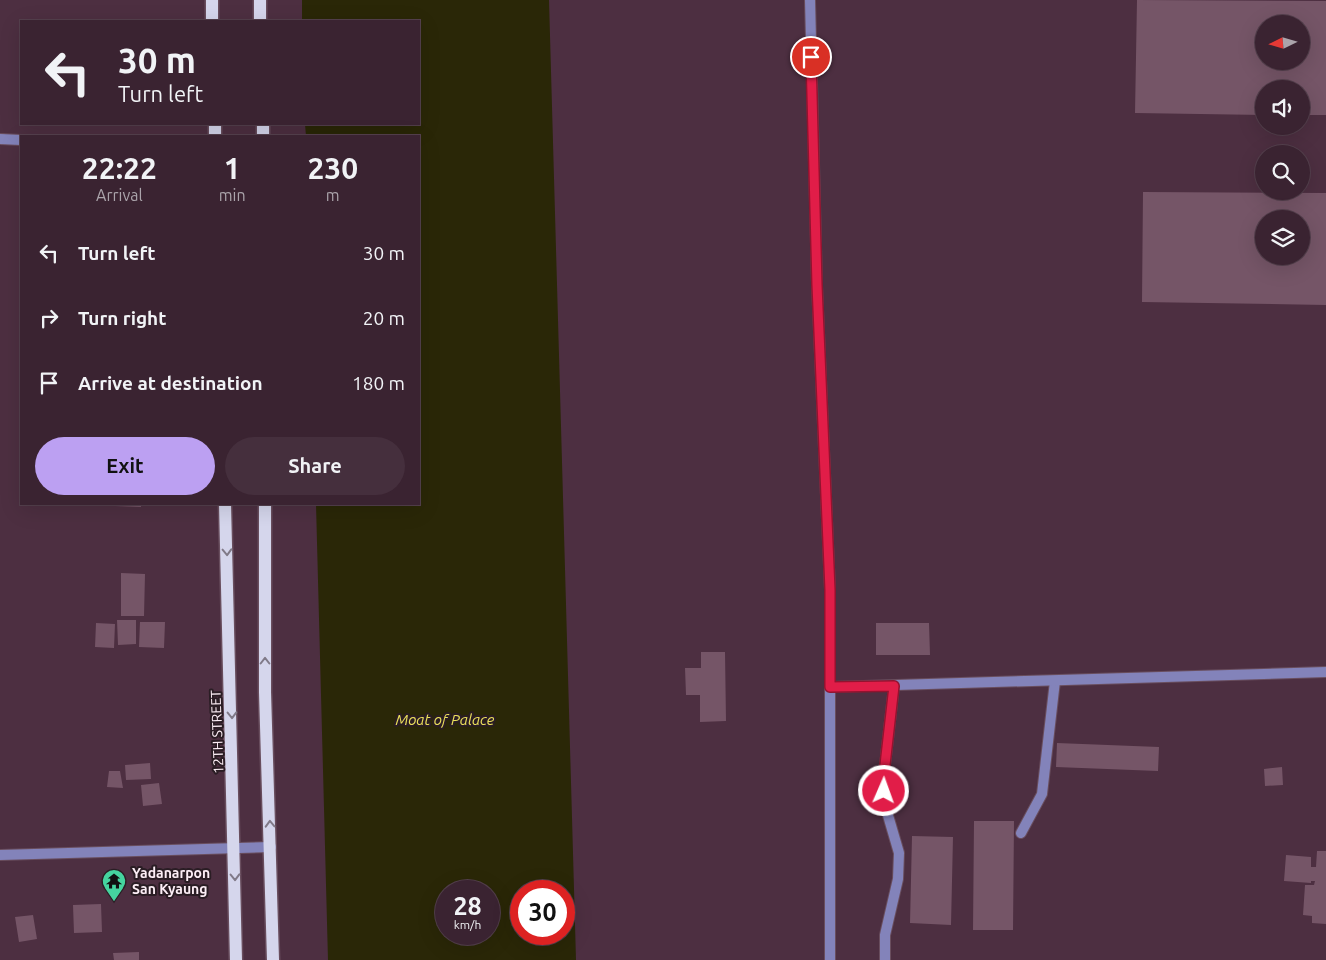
<!DOCTYPE html>
<html lang="en">
<head>
<meta charset="utf-8">
<style>
  :root { --surface:#3a2331; --page:#452f3d; --text:#f1f3f6; --muted:#aba4ab; --line:#54404d; --accent:#bca0f2 }
  body { margin:0; font-family:Ubuntu,sans-serif; background:var(--page); color:var(--text); height:100vh; display:flex; flex-direction:column; font-size:19px; white-space:nowrap }
  * { box-sizing:border-box; margin:0 }
  p { font-size:16px; color:var(--muted) }
  .icon { flex:none; width:28px; height:28px; fill:none; stroke:currentColor; stroke-width:2; stroke-linecap:round; stroke-linejoin:round }
  .map { position:relative; flex:1; overflow:hidden }
  .side { position:absolute; left:20px; top:135px; width:400px; height:370px; display:flex; flex-direction:column; background:var(--surface); border-radius:0px; box-shadow:0 5px 20px #0002,0 0 0 1px var(--line) }
  .side>* { flex:none }
  .guide { position:absolute; left:20px; top:20px; width:400px; height:105px; border-radius:0px; box-shadow:0 5px 20px #0002,0 0 0 1px var(--line); background:#3a2331; color:var(--text); overflow:hidden }
  .needle { width:32px; rotate:265deg }
  .tools { position:absolute; left:1255px; top:15px; display:grid; gap:10px }
  .tools a { display:grid; place-items:center; width:55px; height:55px; border-radius:50%; background:var(--surface); box-shadow:0 5px 20px #0002,0 0 0 1px var(--line); font-size:25px }
  .speed { position:absolute; left:435px; top:880px; display:flex; gap:10px; font-size:25px; font-weight:700; text-align:center }
  .speed>* { display:grid; place-content:center; width:65px; height:65px; border-radius:50%; background:var(--surface); box-shadow:0 5px 20px #0002,0 0 0 1px var(--line); line-height:1 }
  .speed small { font-size:12px; font-weight:400 }
  .speed .limit { border:8px solid #d22; background:#fff; color:#111 }
  .pin { position:absolute; display:grid; place-items:center; width:42px; height:42px; color:#fff; margin:-21px; border:2px solid #fff; border-radius:50%; box-shadow:0 1px 5px #0007 }
  .me { position:absolute; width:55px; margin:-28px; rotate:2deg; stroke-linejoin:round; filter:drop-shadow(0 0 4px #0008) }
  .turn { display:flex; align-items:center; gap:18px; height:105px; padding:0 15px; font-size:22px }
  .turn .icon { width:65px; height:65px; stroke-width:2.5 }
  .turn b { display:block; font-size:35px; line-height:42px }
  .eta { display:flex; justify-content:space-evenly; align-items:center; height:85px; text-align:center }
  .eta b { font-size:30px; font-weight:600; line-height:35px }
  .cta { display:flex; gap:10px; margin-top:auto; padding:10px 15px }
  .cta a { flex:1; height:58px; border-radius:30px; background:var(--accent); color:#111; font-size:20px; font-weight:600; line-height:58px; text-align:center }
  .cta a+a { background:var(--page); color:var(--text) }
  ul { padding:0; list-style:none }
  li { display:flex; align-items:center; gap:15px; height:65px; padding:0 15px }
  li div { flex:1 }
  li b { display:block; font-size:19px }
  li em { font-style:normal }
  .map>svg:first-child { display:block }
</style>
</head>
<body>
<div class="map">
<svg width="1326" height="960" viewBox="0 0 1326 960">
  <rect width="100%" height="100%" fill="#4d2f41"/>
  <!-- water -->
  <path fill="#2a2707" fill-rule="evenodd" d="M302 0H549L576 960H328L316 504H419V136H306L305 124H419V21H302ZM489 891V934H446V891ZM564 891V934H521V891Z"/>
  <!-- building -->
  <path fill="#755567" fill-rule="evenodd" d="M1137 0 1326 1V115H1301V89H1264V115L1135 113ZM1264 24H1301V61H1264Z
    M1143 192 1326 193V305L1142 302ZM1264 219H1301V256H1264Z
    M115 504H141V507L115 506Z
    M121 573 145 574 144 616H121Z
    M117 620H136V644L118 645Z
    M140 622H165L164 648 139 647Z
    M96 623 115 624 114 648 95 647Z
    M876 623H929L930 655H876Z
    M701 652H725L726 721 700 722V695H686L685 668H701Z
    M1057 743 1159 747 1158 771 1056 767Z
    M150 763 151 779 126 780 125 765Z
    M1282 767 1283 785 1265 786 1264 769Z
    M109 771H120L123 788 107 787Z
    M159 783 162 804 143 806 141 785Z
    M974 821H1014L1013 930H973Z
    M912 836 953 837 951 925 910 923Z
    M1317 851H1326V924L1312 923V916L1303 915 1305 885H1314L1315 881H1311V883L1284 881 1286 855 1311 857V867H1316Z
    M101 904 102 932 74 933 73 905Z
    M33 915 37 939 19 942 15 917Z
    M139 952V960H114L113 953Z"/>
  <g fill="none" stroke-linecap="round" stroke-linejoin="round">
    <!-- service casing -->
    <g stroke="#694e5e" stroke-width="12">
      <path id="service" d="M1021 833 1042 794 1055 681"/>
    </g>
    <!-- minor casing -->
    <g stroke="#694e5e" stroke-width="12">
      <path id="minor" d="M810 0 817 285 830 590V960
        M0 139 21 140
        M830 687 1326 672
        M0 855 271 847
        M885 960V935L898 879 899 853 887 812 884 791 885 765 894 686"/>
    </g>
    <!-- primary casing -->
    <g stroke="#694e5e" stroke-width="15">
      <path id="primary" d="M212 0V21
        M260 0V21
        M215 124V136
        M263 124V136
        M225 504 236 960
        M265 504V692L273 960"/>
    </g>
    <!-- service -->
    <use href="#service" stroke="#8383ba" stroke-width="10"/>
    <!-- minor -->
    <use href="#minor" stroke="#8383ba" stroke-width="10"/>
    <!-- primary -->
    <use href="#primary" stroke="#d5d6ec" stroke-width="12"/>
  </g>
  <!-- one-way arrows -->
  <defs><path id="oneway-chevron" d="M-2-3.5L2.5 0L-2 3.5" fill="none" stroke-width="1.6" stroke-linecap="round" stroke-linejoin="round" transform="scale(1.25)"/></defs>
  <g stroke="#807a88">
    <use href="#oneway-chevron" transform="translate(227 552) rotate(88)"/>
    <use href="#oneway-chevron" transform="translate(265 661) rotate(-90)"/>
    <use href="#oneway-chevron" transform="translate(232 715) rotate(89)"/>
    <use href="#oneway-chevron" transform="translate(270 824) rotate(-92)"/>
    <use href="#oneway-chevron" transform="translate(235 877) rotate(89)"/>
  </g>
  <g fill="none" stroke-linecap="round" stroke-linejoin="round">
    <!-- route casing -->
    <g stroke="#92132f" stroke-width="12">
      <path id="route" d="M811 57 817 285 830 590V687L894 686 885 765 884 791"/>
    </g>
    <!-- route -->
    <use href="#route" stroke="#e11d48" stroke-width="9"/>
  </g>
  <!-- icons -->
  <defs>
    <g id="temple-pin" transform="scale(1.25)"><path d="M0 17L-7.5 6A9.5 9.5 0 1 1 7.5 6Z" fill="#45d49f" stroke="#2a1d24"/><path d="M0-6L5-2H3V0L6.5 2.5H4V6H1.5V3h-3V6H-4V2.5H-6.5L-3 0V-2H-5Z" fill="#111"/></g>
  </defs>
  <g fill-rule="evenodd">
    <use href="#temple-pin" x="114" y="881"/>
  </g>
  <g text-anchor="middle" dominant-baseline="central" stroke-width="4" stroke-linejoin="round" paint-order="stroke">
    <!-- street labels -->
    <g font-size="14" fill="#fdeef6" stroke="#2a1d24">
      <text transform="translate(217 732) rotate(-92)">12TH STREET</text>
    </g>
    <!-- poi labels -->
    <g font-size="14" font-weight="bold" fill="#fdeef6" stroke="#2a1d24" text-anchor="start">
      <text x="132" y="873">Yadanarpon<tspan x="132" dy="16">San Kyaung</tspan></text>
    </g>
    <!-- water labels -->
    <g font-size="15" font-style="italic" fill="#ece05b" stroke="#2a1d24">
      <text x="445" y="719">Moat of Palace</text>
    </g>
  </g>
</svg>
<div class="tools">
<a><svg class="needle" viewBox="-14 -14 28 28"><path d="M0-13l5 13h-10z" fill="#e53935"/><path d="M0 13l5-13h-10z" fill="#aba4ab"/></svg></a>
<a><svg class="icon" aria-label="sound" viewBox="0 0 24 24"><path d="M4 9h4l5-4v14l-5-4H4zM17 9q2 3 0 6"/></svg></a>
<a><svg class="icon" aria-label="search" viewBox="0 0 24 24"><circle cx="10" cy="10" r="6"/><path d="M15 15l6 6"/></svg></a>
<a><svg class="icon" aria-label="layers" viewBox="0 0 24 24"><path d="M12 4l9 5-9 5-9-5zM3 14l9 5 9-5"/></svg></a>
</div>
<div class="speed"><div>28<small>km/h</small></div><div class="limit">30</div></div>
<div class="pin" style="left:811px;top:57px;background:#d93025"><svg class="icon" aria-label="arrive" viewBox="0 0 24 24"><path d="M6 21V4h12l-3 4 3 4H6"/></svg></div>
<svg class="me" style="left:884px;top:791px" viewBox="-20 -20 40 40"><circle r="17" fill="#e11d48" stroke="#fff" stroke-width="3"/><path d="M0-11L8 9 0 5-8 9z" fill="#fff"/></svg>
<div class="guide">
<div class="turn"><svg class="icon" aria-label="left" viewBox="0 0 24 24"><path d="M17 20v-9H6M10 6l-5 5 5 5"/></svg><div><b>30 m</b>Turn left</div></div>
</div>
<section class="side">
<div class="eta">
<div><b>22:22</b><p>Arrival</p></div>
<div><b>1</b><p>min</p></div>
<div><b>230</b><p>m</p></div>
</div>
<ul>
<li><svg class="icon" aria-label="left" viewBox="0 0 24 24"><path d="M17 20v-9H6M10 6l-5 5 5 5"/></svg><div><b>Turn left</b></div><em>30 m</em></li>
<li><svg class="icon" aria-label="right" viewBox="0 0 24 24"><path d="M7 20v-9h11M14 6l5 5-5 5"/></svg><div><b>Turn right</b></div><em>20 m</em></li>
<li><svg class="icon" aria-label="arrive" viewBox="0 0 24 24"><path d="M6 21V4h12l-3 4 3 4H6"/></svg><div><b>Arrive at destination</b></div><em>180 m</em></li>
</ul>
<div class="cta"><a>Exit</a><a>Share</a></div>
</section>
</div>
</body>
</html>
